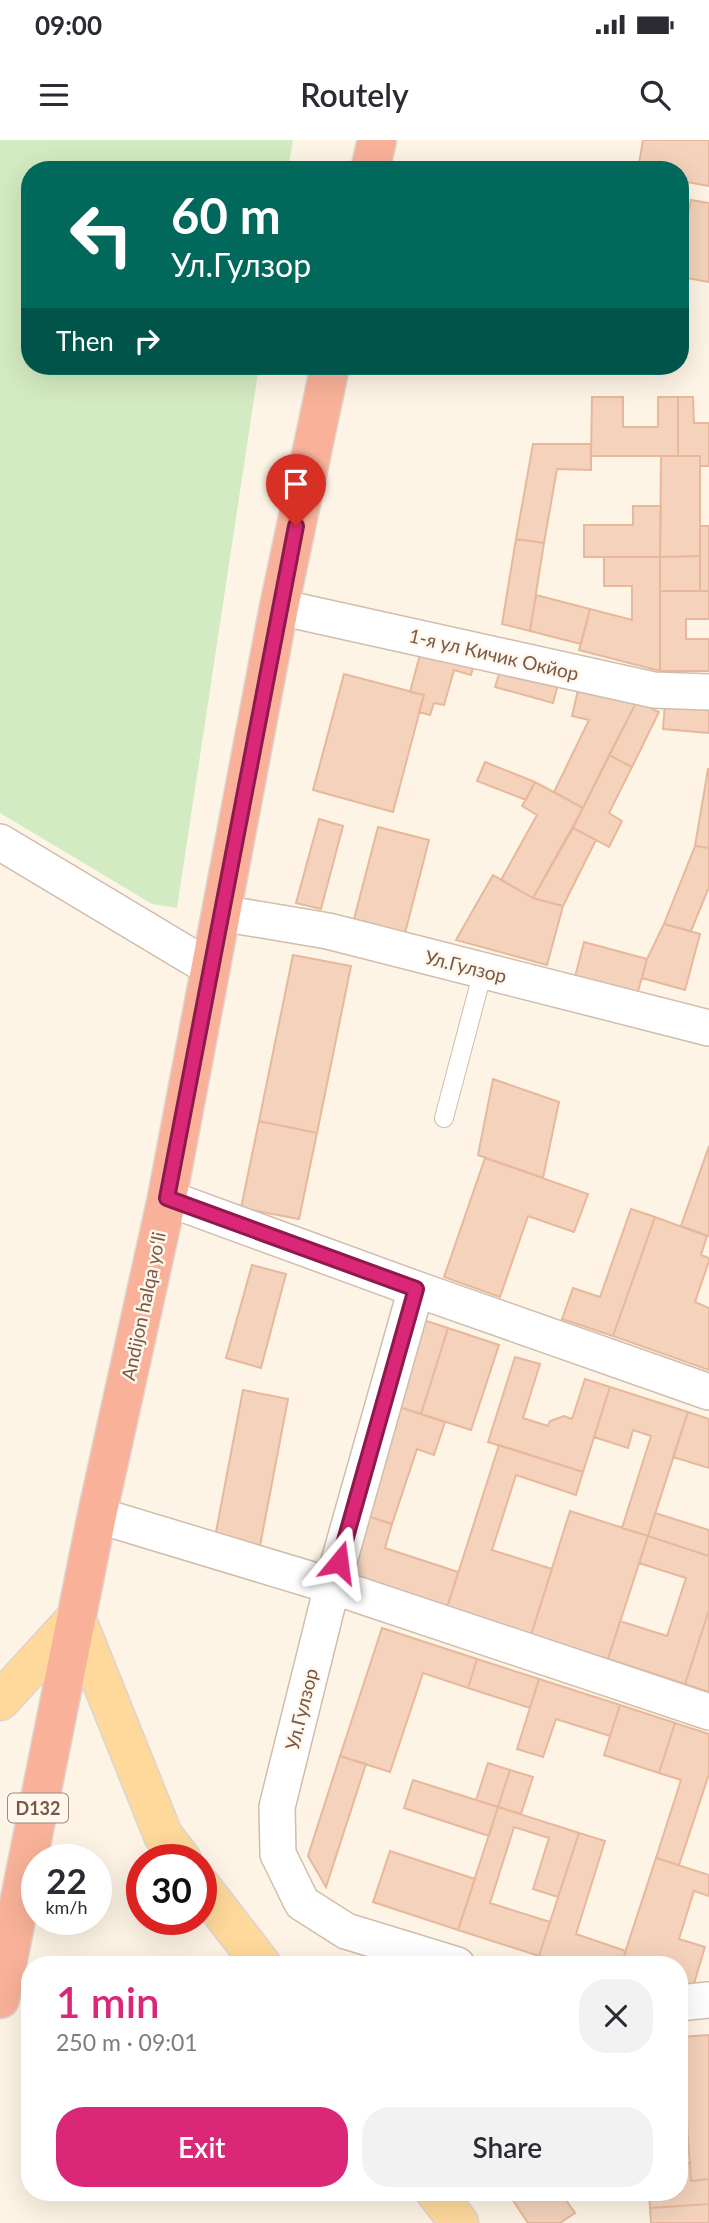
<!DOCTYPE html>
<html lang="en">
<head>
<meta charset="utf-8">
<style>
  :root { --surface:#fff; --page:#f2f2f3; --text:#2b2b33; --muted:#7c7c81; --accent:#db2777 }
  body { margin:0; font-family:Lato,sans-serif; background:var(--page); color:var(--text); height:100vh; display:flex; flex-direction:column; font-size:26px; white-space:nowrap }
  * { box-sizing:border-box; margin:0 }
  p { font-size:23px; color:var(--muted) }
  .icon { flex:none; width:38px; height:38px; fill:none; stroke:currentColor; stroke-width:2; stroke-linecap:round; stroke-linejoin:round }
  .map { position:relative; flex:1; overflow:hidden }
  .drawer { position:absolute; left:21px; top:1816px; width:667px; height:245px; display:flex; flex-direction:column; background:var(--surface); border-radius:28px; box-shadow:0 7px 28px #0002 }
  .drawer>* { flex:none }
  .hud { position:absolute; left:21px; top:21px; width:668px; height:214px; border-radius:28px; box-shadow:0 7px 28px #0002; background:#00695c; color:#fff; overflow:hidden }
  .speed { position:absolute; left:21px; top:1704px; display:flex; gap:14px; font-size:35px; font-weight:700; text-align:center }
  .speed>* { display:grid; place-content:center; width:91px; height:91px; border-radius:50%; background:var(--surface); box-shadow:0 7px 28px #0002; line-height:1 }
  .speed small { font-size:18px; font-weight:400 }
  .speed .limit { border:10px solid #d22; background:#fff; color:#111 }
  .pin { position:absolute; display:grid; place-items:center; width:60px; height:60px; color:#fff; margin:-72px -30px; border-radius:50% 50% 50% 0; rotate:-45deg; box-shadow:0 0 7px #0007 }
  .pin .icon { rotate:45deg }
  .me { position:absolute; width:77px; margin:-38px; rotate:16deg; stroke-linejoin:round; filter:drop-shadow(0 0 5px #0008) }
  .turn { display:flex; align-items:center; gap:24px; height:147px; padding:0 35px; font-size:32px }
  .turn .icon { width:91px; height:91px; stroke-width:2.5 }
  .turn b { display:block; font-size:49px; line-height:60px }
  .then { display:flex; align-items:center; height:66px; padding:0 35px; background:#0003; gap:14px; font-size:26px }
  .round { display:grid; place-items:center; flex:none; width:74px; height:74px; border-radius:28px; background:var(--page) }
  .summary { display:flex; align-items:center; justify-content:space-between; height:119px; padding:0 35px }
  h1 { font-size:42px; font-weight:600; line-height:52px; color:var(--accent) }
  .primary-button { display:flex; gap:14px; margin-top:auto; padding:14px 35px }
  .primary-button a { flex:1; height:80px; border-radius:28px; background:var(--accent); color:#fff; font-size:28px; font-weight:600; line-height:80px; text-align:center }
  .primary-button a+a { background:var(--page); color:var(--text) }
  .status { display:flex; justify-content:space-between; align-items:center; height:49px; padding:0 35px; background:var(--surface); direction:ltr }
  .status svg { height:19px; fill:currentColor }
  header { display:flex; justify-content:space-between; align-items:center; height:91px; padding:0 35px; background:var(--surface); font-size:32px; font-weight:600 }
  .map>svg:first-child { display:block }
</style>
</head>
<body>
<div class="status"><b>09:00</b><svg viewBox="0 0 49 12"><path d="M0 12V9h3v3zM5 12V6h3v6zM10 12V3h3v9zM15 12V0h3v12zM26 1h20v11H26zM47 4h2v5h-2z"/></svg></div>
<header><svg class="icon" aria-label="menu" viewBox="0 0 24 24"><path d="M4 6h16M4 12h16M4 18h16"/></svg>Routely<svg class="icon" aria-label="search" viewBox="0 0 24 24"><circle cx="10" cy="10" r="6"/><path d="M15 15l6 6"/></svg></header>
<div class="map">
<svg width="709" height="2083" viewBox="0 0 709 2083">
  <rect width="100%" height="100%" fill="#fdf4e5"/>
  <!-- green -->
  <path fill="#d3ebc2" d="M0 0H293L288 30H30V226H259L177 768 152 764 0 673Z"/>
  <!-- building -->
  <path fill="#f4d2bb" stroke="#e7b89b" stroke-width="2" d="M643 0H709V46L681 41V30H638Z
    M691 60 709 63V142L681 137V98L683 99Z
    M592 257H623V287H658V257H678V316H591Z
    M678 257H693L694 283H709V326H700V316H678Z
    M533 304H591V330L557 329 544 403 516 399Z
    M661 316H700V416L660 417Z
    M633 366H661L660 417H584V385H633Z
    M700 386H709V451H700Z
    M516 399 544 403 530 491 502 484Z
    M700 416V451H660V417Z
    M604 417H660V531L579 510 590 469 632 480V446H604Z
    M660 451H709V479H686V499H709V531H660Z
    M536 455 590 469 581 504 530 491Z
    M422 507 475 521 471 535 454 530 444 565 434 563 430 575 419 572 424 555 410 552Z
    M501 528 558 544 553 563 495 547Z
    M344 534 424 555 393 672 313 650Z
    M579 546 637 561 583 668 554 652 589 580 572 576Z
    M637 561 659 572 632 627 609 615Z
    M665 564 709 568V593L663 589Z
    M609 615 632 627 609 673 622 681 609 707 573 688Z
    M485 622 535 642 526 660 477 641Z
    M708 629H709V708L695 706Z
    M535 642 583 668 533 758 501 740 537 675 522 666Z
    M319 679 343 686 321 769 296 763Z
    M378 687 429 700 405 793 354 779Z
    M573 688 596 700 563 766 533 758Z
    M695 706 709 708V747L691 791 664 784Z
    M493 735 533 758 563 766 547 825 456 800Z
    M664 784 700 794 685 850 642 838 647 819Z
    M584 802 647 819 637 855 575 837Z
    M293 815 351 826 317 993 259 981Z
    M493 939 559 962 543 1038 478 1015Z
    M259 981 317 993 299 1079 241 1068Z
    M709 1006V1096L681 1086Z
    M485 1018 588 1054 574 1092 528 1076 500 1157 444 1137Z
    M631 1069 655 1077 613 1196 562 1179 573 1148 600 1157Z
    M655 1077 707 1096 701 1115 709 1118V1121L695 1162 709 1168V1230L613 1196Z
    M252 1125 286 1134 261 1228 226 1218Z
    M417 1178 448 1188 421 1274 390 1264Z
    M448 1188 499 1205 471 1290 421 1274Z
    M515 1217 540 1224 523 1278 548 1286 550 1281 564 1276 572 1279 585 1239 610 1247 583 1332 488 1302Z
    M610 1247 688 1272 648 1396 622 1388 651 1296 633 1290 628 1308 594 1297Z
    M243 1250 288 1259 260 1406 215 1397Z
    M396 1266 445 1282 434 1315 417 1309 392 1384 361 1374Z
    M688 1272 709 1279V1328L673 1317Z
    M499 1305 583 1332 576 1355 516 1335 492 1410 552 1429 531 1495 447 1468Z
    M570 1371 648 1396 608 1519 531 1495Z
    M655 1373 709 1390V1416L648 1396Z
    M361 1374 392 1384 385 1408 458 1432 447 1468 342 1434Z
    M648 1396 709 1416V1470L685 1544 608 1519 620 1481 667 1496 686 1438 639 1423Z
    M709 1470V1552L685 1544Z
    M382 1488 477 1519 468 1548 423 1533 390 1632 340 1616Z
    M477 1519 539 1539 530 1568 468 1548Z
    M539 1539 620 1565 610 1596 556 1579 543 1617 517 1609Z
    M620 1565 675 1583 659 1633 604 1615Z
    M675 1583 709 1594V1634L679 1725 656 1718 681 1640 659 1633Z
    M340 1616 366 1624 326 1747 308 1716Z
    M488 1623 510 1630 498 1667 476 1660Z
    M510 1630 533 1637 521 1674 498 1667Z
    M413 1640 498 1667 489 1696 404 1668Z
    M498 1667 579 1693 558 1757 533 1749 549 1698 514 1687 490 1763 550 1782 539 1816 458 1790Z
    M579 1693 605 1701 576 1794 626 1811 621 1825H567L539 1816Z
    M390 1711 475 1739 458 1790 373 1762Z
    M656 1718 709 1735V1756L694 1751 679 1799 705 1807 692 1850 679 1853V1825H621Z
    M709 1895V2039L691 2041 681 1897Z
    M679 2023H690L691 2041 709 2039V2064L650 2068 649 2053H679Z
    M508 2053H561L575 2073 560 2083H528Z
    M709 2064V2083H651L650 2068Z"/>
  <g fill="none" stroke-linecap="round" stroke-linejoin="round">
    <!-- lane casing -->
    <g stroke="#d1bdad" stroke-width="20">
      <path id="lane" d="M444 978 483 831"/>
    </g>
    <!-- street casing -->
    <g stroke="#d1bdad" stroke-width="38">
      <path id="street" d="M279 467 654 550 709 552
        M0 702 210 828
        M221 773 328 791 709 888
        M167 1058 416 1149 709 1252
        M416 1149 332 1446 709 1572
        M97 1375 332 1446 277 1667 278 1714 302 1763 346 1791 457 1825
        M679 1863 709 1860"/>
    </g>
    <!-- primary casing -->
    <g stroke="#dcd4d0" stroke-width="41">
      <path id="primary" d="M0 1561 76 1478 163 1695 182 1720
        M201 1746 262 1825
        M436 2053 459 2083"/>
    </g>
    <!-- highway casing -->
    <g stroke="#dcd4d0" stroke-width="41">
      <path id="highway" d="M370 30 377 0
        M0 1859 97 1375 167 1058 279 467 330 226"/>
    </g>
    <!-- lane -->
    <use href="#lane" stroke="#fff" stroke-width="18"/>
    <!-- street -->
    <use href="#street" stroke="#fff" stroke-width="35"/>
    <!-- primary -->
    <use href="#primary" stroke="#fed99b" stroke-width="38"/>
    <!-- highway -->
    <use href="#highway" stroke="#f9b299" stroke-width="38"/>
  </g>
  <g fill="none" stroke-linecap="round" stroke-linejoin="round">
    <!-- route casing -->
    <g stroke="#8e194d" stroke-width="18">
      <path id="route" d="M296 386 167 1058 416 1149 339 1422"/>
    </g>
    <!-- route -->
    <use href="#route" stroke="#db2777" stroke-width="12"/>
  </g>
  <g text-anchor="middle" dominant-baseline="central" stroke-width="5" stroke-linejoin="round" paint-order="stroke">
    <!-- shield labels -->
    <rect fill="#fff7ec" stroke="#a0887a" stroke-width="2" x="8" y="1653.5" width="60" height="29" rx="5"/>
    <g font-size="18" font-weight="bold" fill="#775949">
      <text x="38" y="1668">D132</text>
    </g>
    <!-- street labels -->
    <g font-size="19" fill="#775949" stroke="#fff7ec">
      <text transform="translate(494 514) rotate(13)">1-я ул Кичик Окйор</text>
      <text transform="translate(466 826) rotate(14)">Ул.Гулзор</text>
      <text transform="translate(143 1166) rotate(-78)">Andijon halqa yo‘li</text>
      <text transform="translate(301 1569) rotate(-76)">Ул.Гулзор</text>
    </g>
  </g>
</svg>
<div class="speed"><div>22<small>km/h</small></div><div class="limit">30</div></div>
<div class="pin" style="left:296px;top:386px;background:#d93025"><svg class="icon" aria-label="arrive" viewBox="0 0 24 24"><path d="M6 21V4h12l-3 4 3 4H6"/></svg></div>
<svg class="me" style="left:339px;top:1422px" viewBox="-20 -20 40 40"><path d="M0-17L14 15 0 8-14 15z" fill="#db2777" stroke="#fff" stroke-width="4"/></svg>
<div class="hud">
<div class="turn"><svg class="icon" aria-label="left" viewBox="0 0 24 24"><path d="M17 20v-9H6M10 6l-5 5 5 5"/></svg><div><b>60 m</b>Ул.Гулзор</div></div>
<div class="then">Then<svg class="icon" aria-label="right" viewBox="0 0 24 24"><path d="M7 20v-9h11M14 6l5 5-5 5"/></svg></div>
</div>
<section class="drawer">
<div class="summary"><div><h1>1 min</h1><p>250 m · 09:01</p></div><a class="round"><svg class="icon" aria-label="close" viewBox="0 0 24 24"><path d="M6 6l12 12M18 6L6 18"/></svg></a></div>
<div class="primary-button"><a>Exit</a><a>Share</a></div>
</section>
</div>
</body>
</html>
